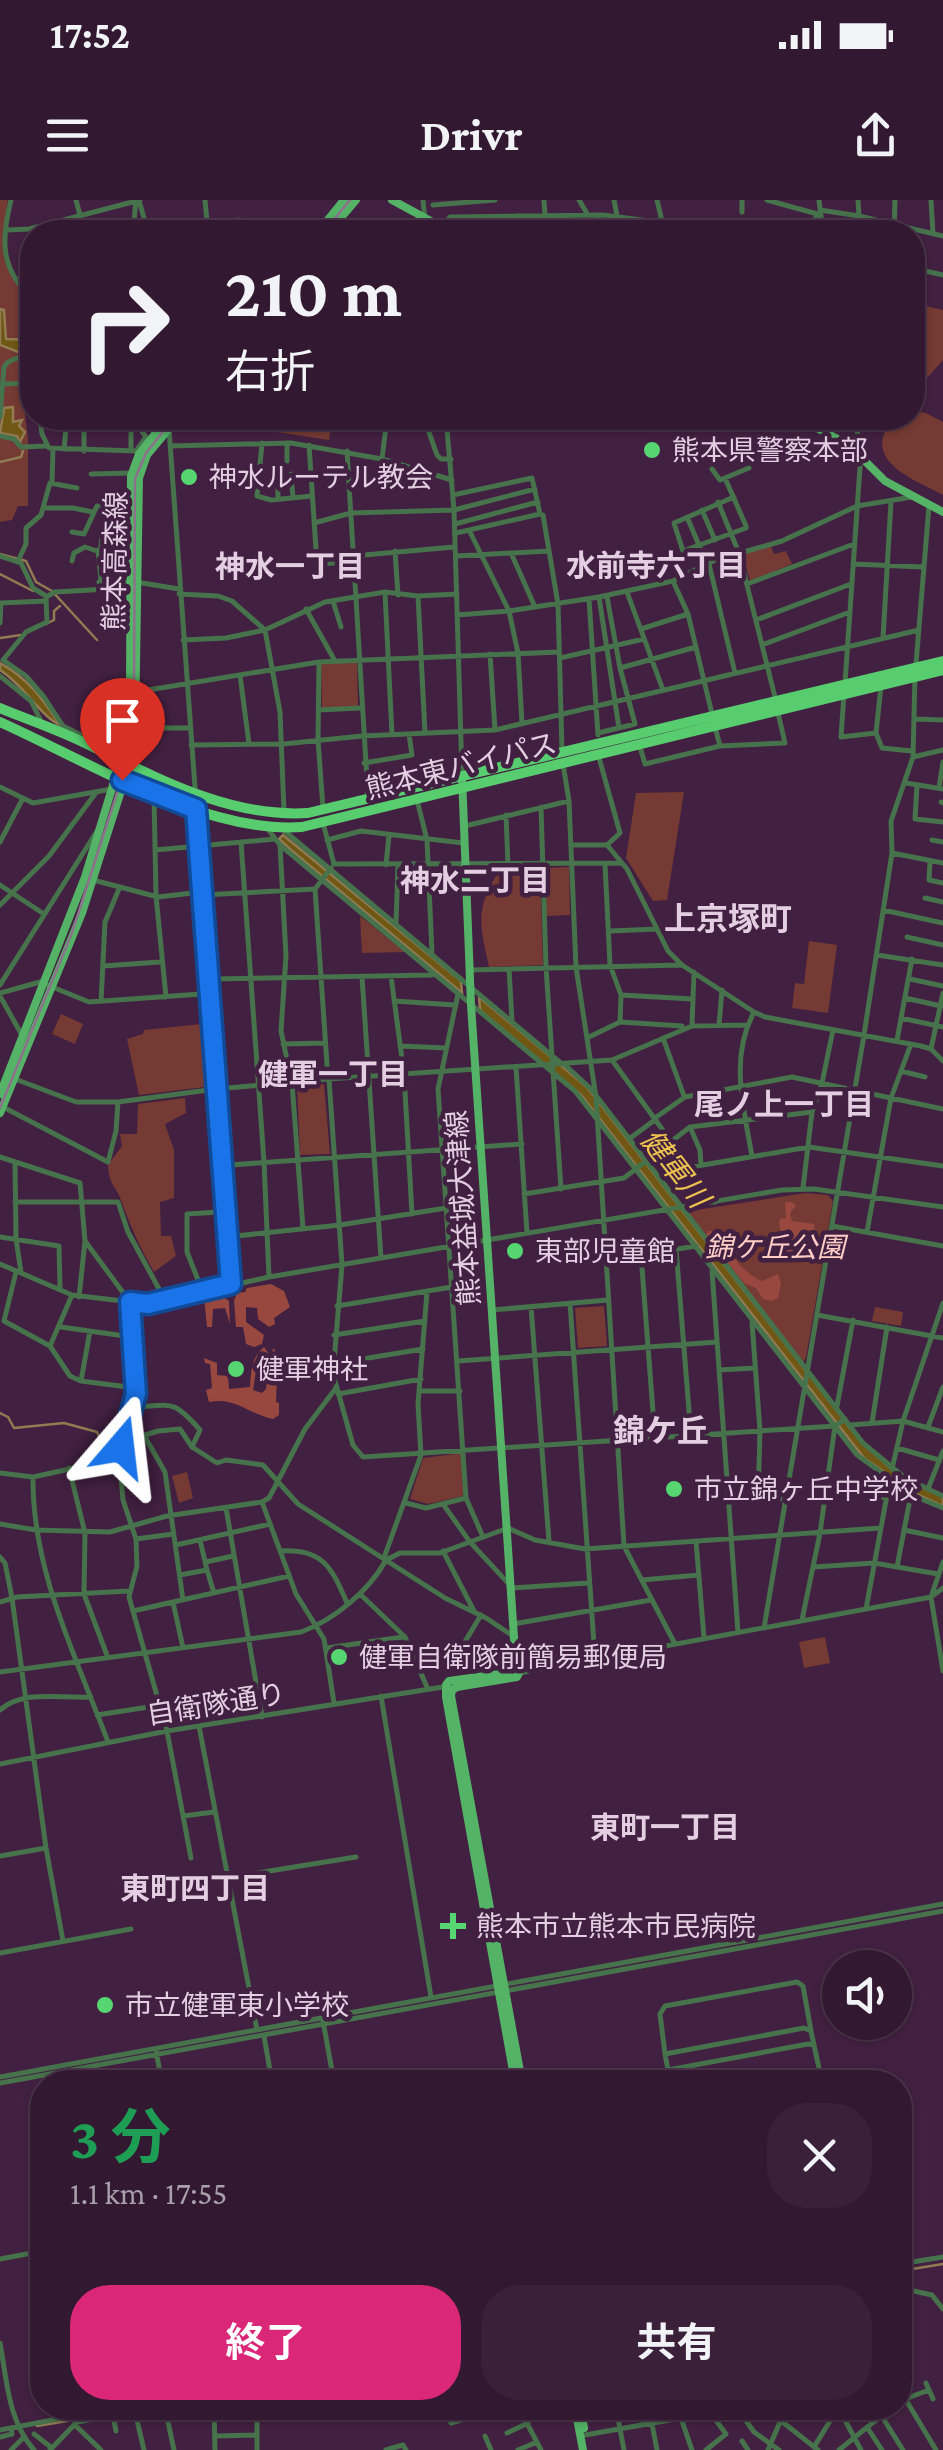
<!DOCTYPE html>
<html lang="ja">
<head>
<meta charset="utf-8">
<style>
  :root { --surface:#321831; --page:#3a2139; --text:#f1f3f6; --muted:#a8a0ab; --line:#4d374d; --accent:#db2777 }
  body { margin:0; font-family:"Crimson Pro","Noto Sans JP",serif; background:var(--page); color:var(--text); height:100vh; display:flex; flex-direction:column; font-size:38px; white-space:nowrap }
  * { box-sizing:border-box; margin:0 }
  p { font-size:32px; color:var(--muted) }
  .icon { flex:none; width:55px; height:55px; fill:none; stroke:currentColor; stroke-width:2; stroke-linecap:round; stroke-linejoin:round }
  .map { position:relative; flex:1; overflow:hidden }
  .panel { position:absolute; left:30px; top:1870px; width:882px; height:350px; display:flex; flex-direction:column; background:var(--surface); border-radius:40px; box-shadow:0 2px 8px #0004,0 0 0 2px var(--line) }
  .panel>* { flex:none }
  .banner { position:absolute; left:20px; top:20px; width:905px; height:210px; border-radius:40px; box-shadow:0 2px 8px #0004,0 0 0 2px var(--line); background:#321831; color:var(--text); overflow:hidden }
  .tools { position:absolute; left:822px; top:1750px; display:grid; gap:20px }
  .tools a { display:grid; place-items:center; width:90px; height:90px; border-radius:50%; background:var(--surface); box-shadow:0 2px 8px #0004,0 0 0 2px var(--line); font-size:50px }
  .pin { position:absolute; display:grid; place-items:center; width:85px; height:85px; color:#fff; margin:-102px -42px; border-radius:50% 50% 50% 0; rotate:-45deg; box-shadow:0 0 10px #0007 }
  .pin .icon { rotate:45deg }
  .me { position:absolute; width:110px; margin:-55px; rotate:17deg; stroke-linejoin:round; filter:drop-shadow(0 0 8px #0008) }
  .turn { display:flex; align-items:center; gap:35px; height:210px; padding:0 40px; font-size:45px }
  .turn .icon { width:130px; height:130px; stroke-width:2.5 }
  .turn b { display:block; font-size:70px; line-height:85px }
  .round { display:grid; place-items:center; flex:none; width:105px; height:105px; border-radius:40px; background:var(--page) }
  .summary { display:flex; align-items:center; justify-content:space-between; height:170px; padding:0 40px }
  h1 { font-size:60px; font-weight:700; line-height:75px; color:#1e9e55 }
  .cta { display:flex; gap:20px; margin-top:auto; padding:20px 40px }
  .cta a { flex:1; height:115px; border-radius:40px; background:var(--accent); color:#fff; font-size:40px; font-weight:700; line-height:115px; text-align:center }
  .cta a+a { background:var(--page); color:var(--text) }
  .status { display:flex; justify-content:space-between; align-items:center; height:70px; padding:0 50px; background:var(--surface); direction:ltr }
  .status svg { height:28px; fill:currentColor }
  header { display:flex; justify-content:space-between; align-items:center; height:130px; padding:0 40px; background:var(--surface); font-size:45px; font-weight:700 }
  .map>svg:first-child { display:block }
</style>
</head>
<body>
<div class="status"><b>17:52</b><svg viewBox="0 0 49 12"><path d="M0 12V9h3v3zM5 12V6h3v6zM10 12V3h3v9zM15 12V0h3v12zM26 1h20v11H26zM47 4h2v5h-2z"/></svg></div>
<header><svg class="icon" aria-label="menu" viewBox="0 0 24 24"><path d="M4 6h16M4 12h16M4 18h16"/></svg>Drivr<svg class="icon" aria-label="share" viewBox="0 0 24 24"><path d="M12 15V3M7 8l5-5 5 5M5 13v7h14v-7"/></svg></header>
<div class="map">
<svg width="943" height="2250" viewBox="0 0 943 2250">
  <rect width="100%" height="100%" fill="#422041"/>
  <!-- green -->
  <path fill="#743a33" d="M0 0H8C0 44 1 67 32 101V177L21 184 28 238V306H18L12 320 0 322Z
    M913 103 943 110V160L920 186 913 184Z
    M913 210 926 213 943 222V295C913 279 858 260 894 218H912Z
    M279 218H332L329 240 277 232Z
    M771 346 774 354 786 351 792 364 750 381 742 354Z
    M321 462H357L358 506 322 508Z
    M684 592 667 700 653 701 626 658 636 593Z
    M540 667 543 765 489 767C479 722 475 708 501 668Z
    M569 667 570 715 546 716 545 668Z
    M360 716 405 752 362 753Z
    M809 741 837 745 828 813 792 808 795 783 804 784Z
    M61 814 83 824 75 844 52 834Z
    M201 824 205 887 139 895 127 839 143 834 144 830Z
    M324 884 330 954 300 955 297 885Z
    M185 898 186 913 165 924 174 950V998L160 1002 161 1036H171L176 1056 154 1072C141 1049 131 1028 122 1003 117 986 109 987 108 965L122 946 120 934H137L138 904Z
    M805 993 828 995 833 1001 806 1158 803 1162 689 1015 690 1011Z
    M604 1106 607 1146 578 1148 575 1108Z
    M875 1107 903 1112 901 1126 872 1121Z
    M463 1253V1296L428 1304 410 1299 423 1258Z
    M187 1272 193 1298 179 1303 172 1276Z
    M825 1437 830 1463 804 1468 799 1442Z"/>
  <!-- forest -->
  <path fill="#98483f" d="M785 1002H792L796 1006 790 1013 792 1021 814 1024 815 1031 803 1029 804 1038 796 1041 793 1058H783L785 1053 779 1023 780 1019 786 1018Z
    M708 1031H713C729 1050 740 1071 762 1081L778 1074 781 1084 778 1098 771 1101 763 1099 756 1088 744 1083 706 1035Z
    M271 1084 284 1091 290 1107 274 1118 275 1124 269 1127 258 1119 257 1108 246 1107V1122L264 1135 262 1144 254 1147 246 1144 243 1127H236L234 1101 237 1093 245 1092 247 1088Z
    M219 1094 229 1101 230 1124 225 1108 213 1109 212 1127H207L204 1097Z
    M264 1147 269 1154 257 1166 253 1190 262 1193 266 1189 273 1148 278 1154 276 1202 279 1203V1215L273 1219C246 1213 236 1197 209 1202L206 1190 212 1188 210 1164 205 1163 204 1158 217 1163V1175L228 1176 229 1189 250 1187C251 1172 251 1158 264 1147Z"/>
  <!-- water -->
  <path fill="#705814" stroke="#927b52" stroke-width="2.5" d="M0 109 4 110 6 139 32 140 21 153 0 145Z
    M13 207V222L22 220 19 226 25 232 20 242 17 236 0 233 4 208Z
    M0 463C28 478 43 499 60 525 39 515 25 486 0 470Z
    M283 635 461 781 462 793 291 650 279 639Z
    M479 797 587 887 854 1233 889 1267 943 1297V1306L916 1294 864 1258 582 896 480 810Z"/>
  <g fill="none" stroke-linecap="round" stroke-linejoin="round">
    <!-- stream -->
    <path stroke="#927b52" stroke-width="2.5" d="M0 262 21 257 23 251
      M0 354 26 361 36 382 52 391 97 440
      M0 374 33 391
      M46 424 54 420V411L60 406
      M0 438 21 435
      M0 1213 8 1217 14 1228 64 1223 97 1232 103 1245 120 1242
      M900 2071 943 2064
      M131 2210 144 2208
      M37 2226 79 2219"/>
    <!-- minor -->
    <path stroke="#46724c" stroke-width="5" d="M11 0C1 40 0 69 32 98
      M76 0 80 15
      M205 0 208 32
      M423 0 426 32
      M544 0 545 15
      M579 0 588 15
      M614 0 617 16
      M657 0 662 21
      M767 0 821 15
      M819 0 823 32
      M858 0 859 16
      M931 0 933 34
      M136 1 140 4 148 32
      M433 5 495 0
      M820 10 859 16 943 36
      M742 12V0
      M519 16 530 32
      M554 16 558 32
      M55 22 59 32
      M133 22H139V32
      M207 23 240 20
      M443 26 450 17 603 15 734 32
      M7 30 29 29 140 0
      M129 32V22H133
      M133 32 136 0
      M576 32 600 26 596 15
      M656 32 658 20
      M800 32 819 15
      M894 32 895 0
      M912 68 943 75
      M1 184 32 183
      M0 217 4 167 8 162 22 156 26 147 32 145
      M40 218 42 234 49 248 136 251 146 237
      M138 218 139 227 146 237
      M424 218 437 255 441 259H451
      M446 218 454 310 462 574
      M131 223V247
      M169 229 231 1084
      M0 236 14 239 21 247 46 246
      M262 243 257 296 271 300 312 296
      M287 243V261
      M309 245 317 364 352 362
      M170 246 291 243 382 259 452 280
      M64 249 67 218
      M84 251V218
      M347 251 368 596
      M382 259 387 218
      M712 269 720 280 749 268
      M91 274 132 273
      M291 274 293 298
      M725 278 746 326V328L683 351 674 323 734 297
      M52 283 53 248
      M453 295 532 278 540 314 543 315 558 404 562 550
      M278 299V278
      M718 302 739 353 776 501
      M43 308H73L93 312
      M702 310 715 340
      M687 317 707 364
      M314 323 351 313 454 310 535 289
      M455 324 538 302
      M72 332 84 334 97 306 130 303
      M470 332 509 411 518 453 522 524
      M456 333 540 314
      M101 349 102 329
      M98 350 101 380 99 382 102 389
      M395 351 398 395
      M511 353 535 407
      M0 356 21 363 33 388 46 396
      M353 356 454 347
      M457 356 549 351
      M18 361 26 344V328L41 315 50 283 77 288
      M72 361 74 353 85 347 97 351 106 346H130
      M709 364 735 473
      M853 364 923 367
      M673 381 688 414 712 514
      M747 384 854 344
      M627 392 663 490
      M385 393 392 535
      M179 394 218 396 232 401 265 430 280 512 284 611
      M418 396 425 533
      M599 397 619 528
      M607 397 620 468
      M589 399 598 535
      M333 401 341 427
      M0 403 46 401
      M306 409 335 461
      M457 415 509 411 599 397 673 381 713 361 782 341 857 306 912 297
      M756 420 851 384
      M0 423 1 403
      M641 429 688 414
      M883 438 891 302
      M183 440 226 438 265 430 325 402 385 392 418 396 457 394
      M762 445 850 412
      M490 454 495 530
      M560 458 644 439
      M3 460 26 432 47 422 46 397 55 392 108 389 130 381 179 389
      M3 460 26 476 44 497 63 526 87 538 85 543
      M319 462 318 540 323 608
      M916 464 929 306
      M240 475 249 544
      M0 476 31 501 42 523
      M845 483 861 253 855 218
      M136 492 319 462 559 452
      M844 494 841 537 876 533 882 548 912 551
      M318 510 360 508
      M914 519 943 520
      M151 528H190
      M598 533 635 524 620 468 696 447
      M876 533 881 486
      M191 545 283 544 362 536 495 530 919 430
      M720 546 785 543 778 513
      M640 547 645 564 720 546 715 527
      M598 554 620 633 607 645 627 669 668 751 682 765 754 812 765 817 921 846 931 849 943 861
      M913 557 943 550
      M364 563 412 555 409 534
      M563 564 569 601 576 767 596 897 624 1346 675 1444
      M906 583 943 589
      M917 585 915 619 943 622
      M0 587 33 603 112 589
      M939 588 943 562
      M154 596 156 696 166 797
      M417 600 427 640 432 754
      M941 602 943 603
      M541 607 546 767 561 989
      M188 613 223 1086
      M506 615 508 665
      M203 618 240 1082
      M323 623 334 664
      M465 626 569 601
      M267 628 280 645 286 756 281 831 292 883 303 1028
      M281 628 562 864
      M327 640 361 631 463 643
      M932 640 943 642
      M0 642 23 598
      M241 642 264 962 269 1077
      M280 645 575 891 857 1255 914 1296 943 1308
      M571 645H607
      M155 650 275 639
      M892 653 943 663
      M930 662 929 680 943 683
      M334 664 621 663
      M605 664 610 765 621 795 620 822 682 826
      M386 665 389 635
      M93 680 158 697 201 692
      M0 685 44 714
      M202 695 315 689
      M925 698 943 702
      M0 705 49 656 95 594
      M883 710 943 723
      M396 723 398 666
      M610 731 657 729
      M907 737 943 745
      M877 755 943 765
      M103 766 160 762
      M509 769 512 821
      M470 770 682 765
      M391 776 404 874 412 1014
      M362 777 381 1058
      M213 779 432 775
      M910 779 943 786
      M0 785 97 631
      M0 793 40 782 89 802 201 794
      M458 794 438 889 466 1298 483 1337
      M621 795 692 799
      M0 796 23 837
      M905 798 941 806
      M101 801 105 722 119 689
      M394 801 455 805
      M901 818 943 827
      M719 825 722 790
      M692 826 694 772
      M589 837 620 822
      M663 838 684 896
      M897 840 912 759
      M283 844 325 843
      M400 846 446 848
      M931 849 943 793
      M612 860 715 1002
      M565 865 591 889 863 1243 905 1278 928 1289
      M516 867 527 1033
      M901 871 925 877
      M15 879 76 902H118L216 889 328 879 612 860 692 826 747 825
      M328 879 315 689 331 668
      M329 879 342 1065 333 1174 353 1245 363 1257 835 1226 845 1219
      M1 906 108 962 116 931 118 902
      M655 918 685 897 792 877 943 909
      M690 927 700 950 701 965
      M629 939 656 919
      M0 957 80 983 85 1041 79 1097
      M752 957C744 907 729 859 754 812
      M15 962 16 1039 21 1072
      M230 965 522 944
      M691 967 809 947 943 966
      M803 988 812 912 822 883 833 830
      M524 994 624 978 690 927 812 912
      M15 1002H118L128 1032 165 1100
      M832 1026 943 1046
      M867 1032 891 898 911 844
      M236 1036 340 1025 446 1008
      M0 1037 59 1046 60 1088
      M85 1041 130 1102 136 1194 119 1255 123 1300 136 1339 137 1366 129 1397 167 1531 191 1658
      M676 1049 691 1235
      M641 1055 655 1238
      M606 1061 696 1046
      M0 1064 72 1095 148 1104 269 1077 782 990 814 989 943 1007
      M712 1071 738 1432
      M16 1072 4 1121 50 1146 70 1176 81 1181 136 1188
      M202 1090 187 1052V1014L219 1012
      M570 1103 595 1458
      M337 1106 452 1087
      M531 1107 549 1341
      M492 1110 608 1100
      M817 1115 943 1138
      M752 1122 760 1231 758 1300
      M61 1127 132 1137
      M334 1135 425 1121
      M50 1146 72 1095
      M458 1161 717 1142
      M332 1164 423 1149
      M719 1170 755 1168
      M81 1181 90 1131
      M420 1191H460
      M338 1194 421 1179
      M837 1206 853 1120
      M134 1207C172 1205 173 1199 200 1230L192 1247 217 1263 226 1260 263 1265 298 1304 445 1398 486 1418 513 1436
      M872 1223 887 1127
      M850 1225 903 1221 943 1232
      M928 1227 943 1187
      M145 1237 165 1272 183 1400
      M123 1242 158 1231 180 1229 192 1247
      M897 1248 939 1260
      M943 1251 928 1289 943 1296
      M69 1268 85 1333 84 1394 108 1458
      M892 1269 903 1221 943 1103
      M0 1273 33 1277 79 1267 121 1247
      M33 1277C32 1371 76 1456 108 1542
      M827 1285 886 1298
      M262 1302 296 1394 324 1439 334 1503
      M730 1302 786 1298
      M406 1303 426 1308 466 1298
      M443 1304 470 1342 509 1384
      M226 1308 262 1517
      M0 1324 36 1330 110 1332 167 1316 262 1302 269 1298 305 1229 336 1188
      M904 1330 943 1338
      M136 1339 173 1334
      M200 1340 207 1370
      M696 1341 704 1438
      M176 1345 270 1324
      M280 1351C323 1348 332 1368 347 1403
      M443 1351 474 1411
      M0 1357 5 1363 12 1398 46 1648
      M386 1360 400 1353H440L508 1328 535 1340 585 1349 880 1328
      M206 1362 233 1356
      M943 1362 931 1397 943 1471
      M814 1367 874 1363 938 1374
      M897 1367 911 1294
      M180 1375 207 1370 214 1393
      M642 1380 699 1375
      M512 1388 588 1383
      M360 1394 405 1437 427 1487
      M0 1402 17 1397 129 1391
      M173 1402 183 1448
      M866 1409 890 1279
      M133 1411 289 1376
      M802 1420 820 1333 835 1226
      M513 1424 651 1400
      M764 1428 864 835 892 653 891 621 913 557 915 475
      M327 1448 403 1437
      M475 1468 460 1450 481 1415
      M0 1472 301 1432C334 1420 369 1391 386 1360L385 1355 421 1255 418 1204 427 1092
      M519 1473 931 1397 943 1388
      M381 1496 431 1797
      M0 1510C24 1489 61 1499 91 1497
      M97 1515 257 1490
      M199 1526 257 1830
      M0 1564 167 1531 449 1486
      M183 1616 214 1612
      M0 1656 46 1648 63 1741
      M226 1678 356 1657
      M0 1753 131 1729
      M323 1821 334 1882
      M264 1836 272 1882
      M156 1851 162 1882
      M665 1854 660 1814 665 1806 797 1782 803 1786 811 1831
      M655 1872 668 1870 665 1854 804 1828 811 1831 814 1845
      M0 1877 943 1704
      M671 1882 668 1870 808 1844 814 1845 822 1882
      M0 1883 943 1711
      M0 2059 42 2051
      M900 2064 943 2057
      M900 2088 932 2095 943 2109
      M0 2143C7 2180 8 2221 34 2250
      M900 2167 910 2164
      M926 2183 933 2199
      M900 2190 936 2250
      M905 2199 929 2190
      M165 2208 174 2250
      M214 2208 215 2250
      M446 2208 451 2223 501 2208
      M467 2208 470 2217
      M519 2208 541 2250
      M616 2208 624 2250
      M649 2208 657 2250
      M737 2208 754 2232 779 2250
      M771 2208 780 2220 818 2250
      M805 2208 809 2210
      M867 2208 876 2220
      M839 2209 861 2250
      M135 2212 144 2250
      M881 2215 903 2250
      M113 2216 116 2231
      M681 2218 692 2250
      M76 2226 101 2250
      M867 2227 882 2250
      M0 2230 115 2208
      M507 2233 528 2223
      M34 2234 52 2248
      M585 2235 681 2218 700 2208
      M215 2236 257 2235
      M485 2236 491 2250
      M0 2237 12 2234 11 2228
      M742 2241 748 2250
      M814 2247 838 2208
      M11 2250 23 2238
      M50 2250 77 2222 158 2208
      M257 2250V2208
      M386 2250 403 2245 406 2250
      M518 2250 537 2242
      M706 2250 726 2234 707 2208
      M768 2250 786 2208
      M839 2250 891 2208"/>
    <!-- major -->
    <path stroke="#54b366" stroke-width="8" d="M392 0 451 32
      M318 32 344 0
      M329 32 356 0
      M798 218 849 245 885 281 943 312
      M462 576 471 805 514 1437 513 1462 507 1473 449 1481 446 1485V1497L515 1882
      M0 894 85 677 124 549 130 491 131 276 139 254 168 218
      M0 913 82 713 129 566 135 526 139 278 147 255 178 218
      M517 1451 519 1473 517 1477 457 1487 452 1490 451 1496 522 1882
      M575 2208 583 2250
      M581 2208 584 2228"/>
    <!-- highway -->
    <path stroke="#58cd6f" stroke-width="10" d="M0 508C29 520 59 530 87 544 155 577 229 618 308 613L943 461
      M0 522C87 561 205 634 302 627L943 470"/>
    <!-- tram -->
    <path stroke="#8e728d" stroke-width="2.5" d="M324 32 350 0
      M0 908 72 733 126 565 134 503 135 279 146 253 174 218"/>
  </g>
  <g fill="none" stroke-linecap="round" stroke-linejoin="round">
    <!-- route casing -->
    <g stroke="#114b97" stroke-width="25">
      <path id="route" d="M121 1247 136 1194 130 1102 148 1104 231 1084 196 609 122 580"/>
    </g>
    <!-- route -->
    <use href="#route" stroke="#1a73e8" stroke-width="18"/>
  </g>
  <!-- markers -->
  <g fill="#56d671" stroke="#422041" stroke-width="4">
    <circle cx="652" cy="250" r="10"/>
    <circle cx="189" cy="277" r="10"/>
    <circle cx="515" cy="1051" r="10"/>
    <circle cx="236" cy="1169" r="10"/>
    <circle cx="674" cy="1289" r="10"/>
    <circle cx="339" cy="1457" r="10"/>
    <path d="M448 1711h10v10h10v10h-10v10h-10v-10h-10v-10h10z"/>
    <circle cx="105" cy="1805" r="10"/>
  </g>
  <g text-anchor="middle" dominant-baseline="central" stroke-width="9" stroke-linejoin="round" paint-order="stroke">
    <!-- poi labels -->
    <g font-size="28" fill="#e3cee2" stroke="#422041" text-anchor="start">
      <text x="672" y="250">熊本県警察本部</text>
      <text x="209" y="277">神水ルーテル教会</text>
      <text x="535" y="1051">東部児童館</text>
      <text x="256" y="1169">健軍神社</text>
      <text x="694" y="1289">市立錦ヶ丘中学校</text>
      <text x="359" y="1457">健軍自衛隊前簡易郵便局</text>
      <text x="476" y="1726">熊本市立熊本市民病院</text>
      <text x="125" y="1805">市立健軍東小学校</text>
    </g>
    <!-- street labels -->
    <g font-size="28" fill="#e3cee2" stroke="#422041">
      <text transform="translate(115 361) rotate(-89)">熊本高森線</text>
      <text transform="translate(461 566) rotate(-14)">熊本東バイパス</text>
      <text transform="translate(463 1008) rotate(-94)">熊本益城大津線</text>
      <text transform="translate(216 1504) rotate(-9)">自衛隊通り</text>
    </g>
    <!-- park labels -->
    <g font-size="28" font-style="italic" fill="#fdcdc6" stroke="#422041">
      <text x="775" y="1047">錦ケ丘公園</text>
    </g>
    <!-- neighbourhood labels -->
    <g font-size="30" font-weight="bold" fill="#e3cee2" stroke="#422041">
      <text x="656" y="365">水前寺六丁目</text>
      <text x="290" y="366">神水一丁目</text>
      <text x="475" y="680">神水二丁目</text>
      <text x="333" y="874">健軍一丁目</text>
      <text x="784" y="904">尾ノ上一丁目</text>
      <text x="665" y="1627">東町一丁目</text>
      <text x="195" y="1688">東町四丁目</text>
    </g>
    <!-- water labels -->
    <g font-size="30" font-style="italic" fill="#eec24f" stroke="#422041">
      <text transform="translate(675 968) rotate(52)">健軍川</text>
    </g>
    <!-- quarter labels -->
    <g font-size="32" font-weight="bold" fill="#e3cee2" stroke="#422041">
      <text x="728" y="719">上京塚町</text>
      <text x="661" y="1231">錦ケ丘</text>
    </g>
  </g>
</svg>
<div class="tools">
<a><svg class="icon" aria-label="sound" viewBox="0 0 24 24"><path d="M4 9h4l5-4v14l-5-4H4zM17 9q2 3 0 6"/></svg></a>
</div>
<div class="pin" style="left:122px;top:580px;background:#d93025"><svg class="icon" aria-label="arrive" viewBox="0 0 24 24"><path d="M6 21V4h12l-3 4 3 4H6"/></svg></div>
<svg class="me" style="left:121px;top:1247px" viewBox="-20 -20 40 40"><path d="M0-17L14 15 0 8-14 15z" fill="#1a73e8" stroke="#fff" stroke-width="4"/></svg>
<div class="banner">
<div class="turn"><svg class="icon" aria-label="right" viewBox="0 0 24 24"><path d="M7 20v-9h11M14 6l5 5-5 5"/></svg><div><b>210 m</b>右折</div></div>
</div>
<section class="panel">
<div class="summary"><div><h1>3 分</h1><p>1.1 km · 17:55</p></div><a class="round"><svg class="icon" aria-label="close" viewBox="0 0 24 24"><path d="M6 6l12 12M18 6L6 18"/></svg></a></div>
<div class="cta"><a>終了</a><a>共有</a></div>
</section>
</div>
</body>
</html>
